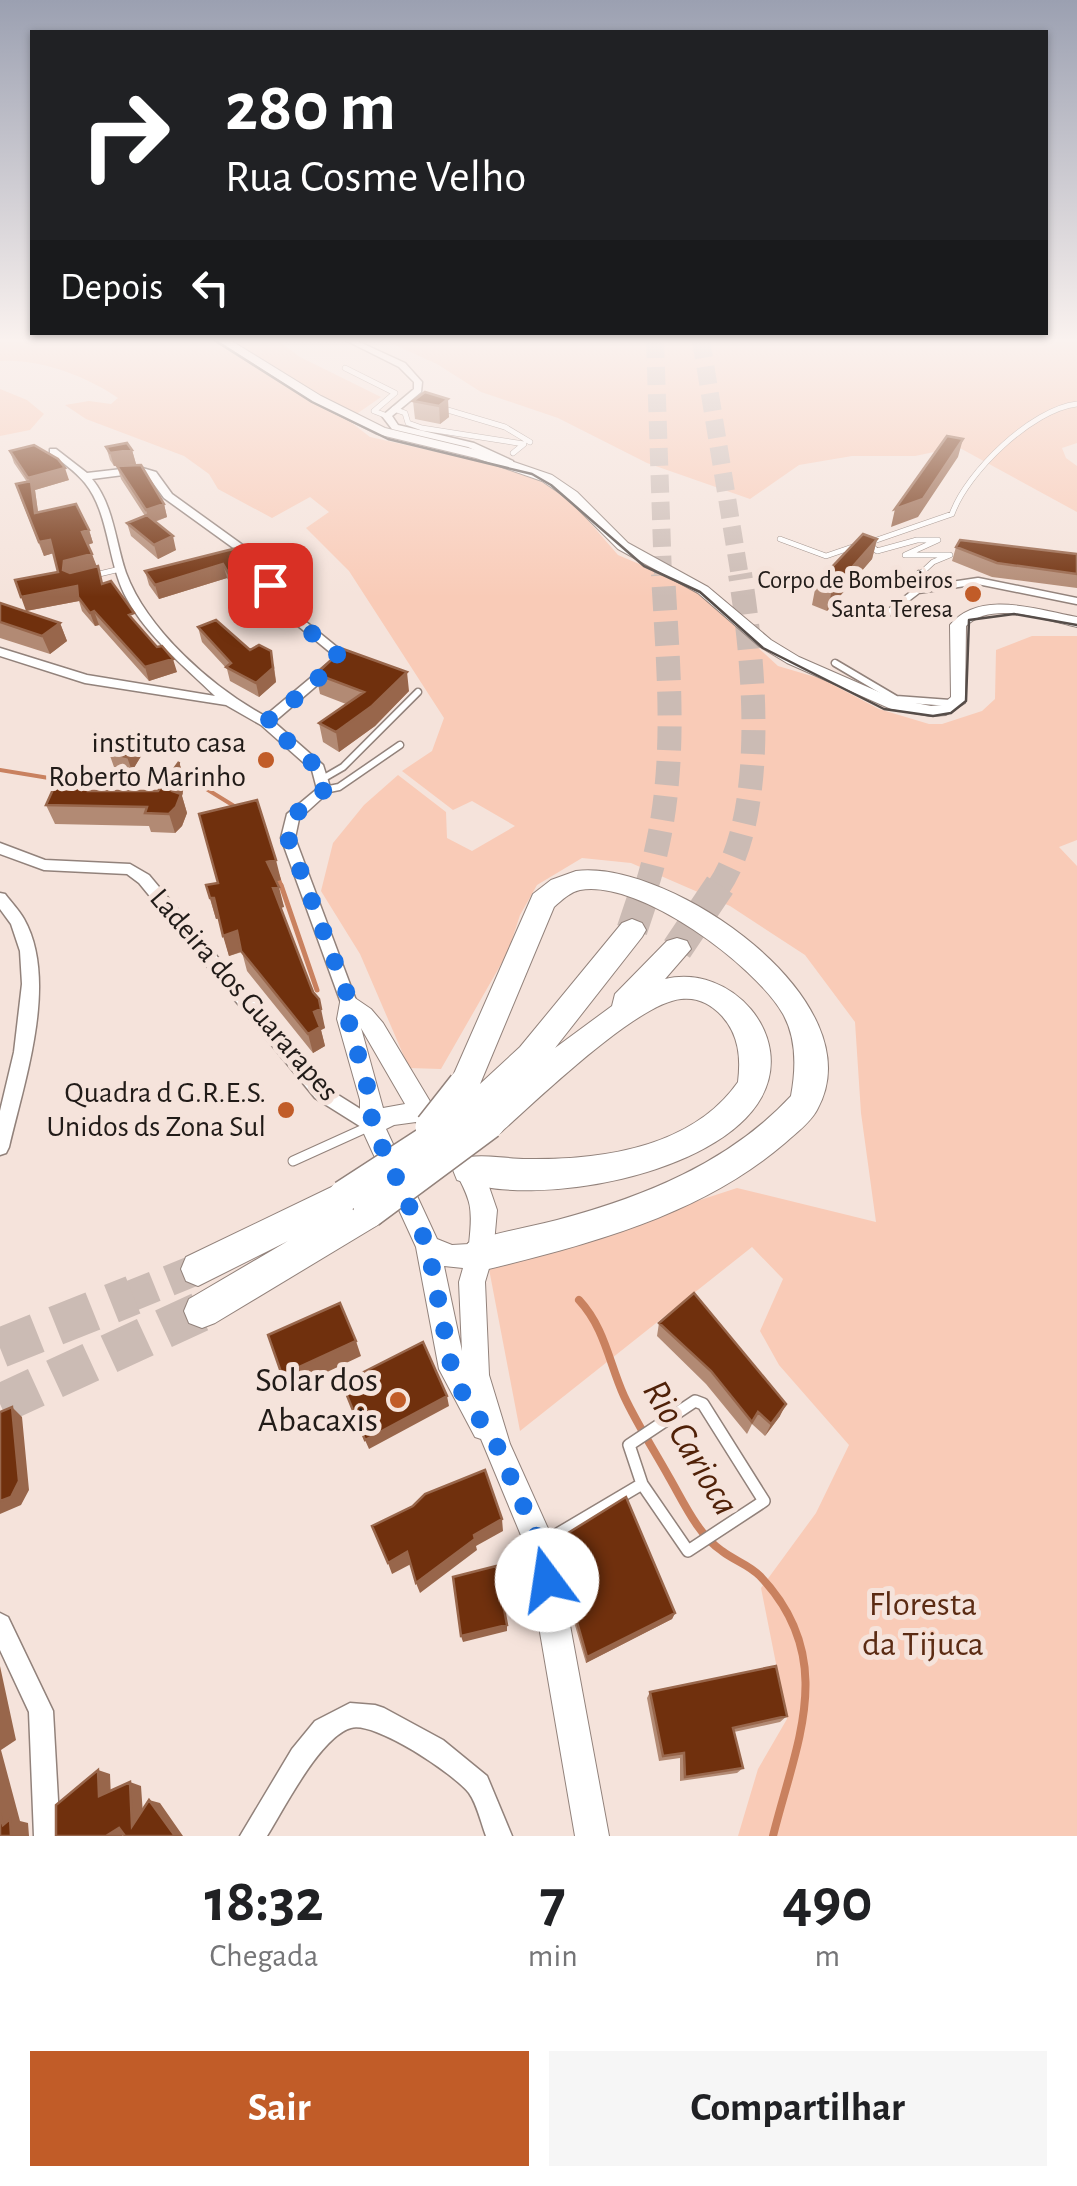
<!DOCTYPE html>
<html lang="pt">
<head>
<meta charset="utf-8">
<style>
  :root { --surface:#fff; --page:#f6f6f6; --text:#202124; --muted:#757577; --accent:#c15c28 }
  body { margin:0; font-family:"Alegreya Sans",sans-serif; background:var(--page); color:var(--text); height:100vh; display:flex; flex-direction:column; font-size:38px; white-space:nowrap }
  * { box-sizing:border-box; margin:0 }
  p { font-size:32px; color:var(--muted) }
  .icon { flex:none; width:55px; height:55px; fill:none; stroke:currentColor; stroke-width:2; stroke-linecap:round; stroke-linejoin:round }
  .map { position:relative; height:1836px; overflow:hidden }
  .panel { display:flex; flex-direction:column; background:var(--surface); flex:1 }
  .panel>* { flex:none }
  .top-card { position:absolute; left:30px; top:30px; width:1018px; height:305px; border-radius:0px; box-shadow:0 2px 8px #0004; background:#202124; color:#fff; overflow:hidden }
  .pin { position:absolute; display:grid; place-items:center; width:85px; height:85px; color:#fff; margin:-42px; border-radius:20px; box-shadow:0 5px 15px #0006 }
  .me { position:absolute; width:110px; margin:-55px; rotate:346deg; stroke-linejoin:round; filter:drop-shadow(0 0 8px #0008) }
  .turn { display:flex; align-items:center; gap:35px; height:210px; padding:0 30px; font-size:45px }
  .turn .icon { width:130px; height:130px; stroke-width:2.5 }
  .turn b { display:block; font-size:70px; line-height:85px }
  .then { display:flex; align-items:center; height:95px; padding:0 30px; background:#0003; gap:20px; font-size:38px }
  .eta { display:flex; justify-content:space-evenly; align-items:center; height:170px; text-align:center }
  .eta b { font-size:60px; font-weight:600; line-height:70px }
  .button { display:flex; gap:20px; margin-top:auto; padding:20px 30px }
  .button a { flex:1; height:115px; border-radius:0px; background:var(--accent); color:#fff; font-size:40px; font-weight:600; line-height:115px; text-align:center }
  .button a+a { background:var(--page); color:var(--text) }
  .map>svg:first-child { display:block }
</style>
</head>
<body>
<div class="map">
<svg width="1077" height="1836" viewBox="0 0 1077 1836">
  <rect width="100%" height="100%" fill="#f5e3db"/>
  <!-- green -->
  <path fill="#f9cbb7" d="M0 340H277L300 357 381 397 348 420 370 437 522 471 548 486 572 502 618 555 691 586 778 666 822 679 879 709 929 724H942L982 711 995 699 996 650 1032 636H1077V840L1059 847 1077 866V1836H738L758 1769 787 1719 761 1588 816 1513 849 1445 779 1365 760 1331 783 1279 752 1247 520 1431 489 1269 737 1188 876 1222 861 1113 855 1022 805 955 730 906 631 863 582 858 537 885 520 915 508 952 441 1069 409 1068 360 954 321 891 333 843 364 805 398 775 446 812 447 838 472 851 515 826 472 801 453 810 402 771 432 751 444 718 349 571 306 528 329 512 310 497 272 518 218 489 209 474 184 456 86 419 65 405 89 401 111 404 118 398C87 376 38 358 0 361Z
    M384 340H1077V443L1062 448 1066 458 1077 466V512L958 447 915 456H852L799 465 750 499 647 463 558 418 481 392 437 364Z
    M0 389 27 400 44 414 30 430 0 436Z"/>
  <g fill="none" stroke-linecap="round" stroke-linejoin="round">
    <!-- stream-far2 -->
    <path stroke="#c9815f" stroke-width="4" d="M0 770 61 780
      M87 783 125 784 168 772 182 774 239 809
      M277 874 282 888"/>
    <!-- stream-far1 -->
    <path stroke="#c9815f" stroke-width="5" d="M281 885 317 990"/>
    <!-- stream -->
    <path stroke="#c9815f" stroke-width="8" d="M579 1300C605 1328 609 1363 624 1396 637 1424 654 1450 669 1477 683 1501 698 1535 722 1551 735 1561 748 1564 760 1576 839 1659 796 1743 773 1836"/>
    <!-- highway-tunnel-far3 -->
    <path stroke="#cbbbb4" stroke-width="18" stroke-dasharray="18 9" stroke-linecap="butt" d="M655 340 663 577
      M701 340 740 577"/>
    <!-- highway-tunnel-far2 -->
    <path stroke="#cbbbb4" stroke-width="24" stroke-dasharray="24 11" stroke-linecap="butt" d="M646 888C680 782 669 683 663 574
      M718 888C769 813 754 661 740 574"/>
    <!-- highway-tunnel-far1 -->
    <path stroke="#cbbbb4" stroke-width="31" stroke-dasharray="31 15" stroke-linecap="butt" d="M632 930 647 885
      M677 949 720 885
      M126 1298 198 1269"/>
    <!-- highway-tunnel -->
    <path stroke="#cbbbb4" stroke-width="40" stroke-dasharray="40 20" stroke-linecap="butt" d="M0 1348 133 1295
      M0 1404 202 1311"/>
    <!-- lane-far3 casing -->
    <g stroke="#92827b" stroke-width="6">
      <path id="lane-far3" d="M345 368 395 393 374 411 387 416
        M441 408 505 427 530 442
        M394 409 405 413 408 423 422 428 524 444 513 453
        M780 539 826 556 864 543
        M95 575 120 569
        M917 577 933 562 950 555H905L938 540H917L877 551 868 543 952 514C967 472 1032 409 1077 404"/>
    </g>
    <!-- lane-far2 casing -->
    <g stroke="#92827b" stroke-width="9">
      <path id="lane-far2" d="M918 574V590
        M888 613 918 590 978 581 1077 601
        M835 663 896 699 950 703
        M324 778 343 767 418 692
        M324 790 339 787 400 745"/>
    </g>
    <!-- lane-far1 casing -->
    <g stroke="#92827b" stroke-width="11">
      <path id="lane-far1" d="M293 1161 368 1127"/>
    </g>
    <!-- lane casing -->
    <g stroke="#92827b" stroke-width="14">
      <path id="lane" d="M695 1401 703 1404 764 1501 688 1551 642 1484 629 1445Z
        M544 1542 642 1484"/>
    </g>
    <!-- street casing -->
    <g stroke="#92827b" stroke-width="3">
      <path id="street" d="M345 340H355L405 363 422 382 421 392 392 416 398 425 474 443 513 461V465H507L468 447 392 429 382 416 414 389V382L399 367Z
        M50 449H56L87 473 139 467 156 472 172 494 251 551 300 617 343 652 342 664 274 722 323 765 331 790 299 819 295 838 357 1003 355 1008 349 1009 343 1008 341 1003 281 838 287 814 317 789 312 770 261 725 226 705 85 683 0 656V648L87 675 215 696C184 666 148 637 127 599 107 563 110 514 85 483 75 471 62 462 50 453ZM139 473 148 476 164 498 243 555 292 621 331 653 332 660 265 716C213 688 147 630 126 573 115 541 114 506 92 479Z
        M0 843 45 860 130 864 149 875 327 1088 378 1120 381 1125 378 1130 372 1133 366 1130 315 1098 139 883 127 874 44 870 0 854Z
        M0 893 5 894C11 902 19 910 24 919 59 981 24 1082 9 1147L6 1153 0 1155V1111L14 1052 22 984 20 951 11 924 0 909Z
        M0 1613 8 1617 53 1711 60 1836H34L29 1712 0 1650Z
        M350 1703 375 1705 384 1708 443 1740 487 1776 512 1836H486C481 1823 477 1804 469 1793 454 1774 375 1721 351 1728 320 1737 284 1809 267 1836H240L292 1749 315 1721Z"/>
    </g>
    <!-- secondary casing -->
    <g stroke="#92827b" stroke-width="2">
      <path id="secondary" d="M217 340H230L321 396 385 428 485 452 552 475 577 492 628 543 708 587 771 640 799 657 895 699 931 706 942 705 951 697 950 625C980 589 1038 610 1077 617V627C1046 620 992 600 966 626L965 703 946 715 931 716 891 709 787 663 759 646 698 593 618 549 567 498 542 481 476 458 377 434 313 402Z
        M349 994 371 1009 383 1023 449 1133 445 1140C429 1146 424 1134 416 1122L394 1125 386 1129 437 1239 452 1245 469 1244C474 1200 469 1200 451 1162L455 1155 463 1151 471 1155 485 1175 497 1210 493 1255 485 1282 489 1375 510 1444 555 1544 609 1836H575L525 1545 481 1439 475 1437 439 1369 416 1247 360 1125V1100L337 1019 341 997ZM361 1028 405 1104 383 1108ZM444 1266 463 1268 459 1282 462 1351Z"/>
    </g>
    <!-- highway casing -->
    <g stroke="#92827b" stroke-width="2">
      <path id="highway" d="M576 871C669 859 878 1001 817 1110 810 1123 796 1133 785 1143 700 1216 587 1245 480 1271L468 1267 463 1255 468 1243C496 1232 527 1228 557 1220 643 1197 729 1163 791 1096 796 1069 797 1039 783 1014 755 965 639 879 580 890 570 892 562 900 554 907L480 1084 520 1047 622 923 632 919 642 923 646 930 642 937 555 1048 612 1006 615 994 667 941 677 938 687 941 691 949 665 979C731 963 796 1036 761 1098 718 1175 535 1209 457 1180L453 1170 457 1160C478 1152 504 1159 527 1159 600 1160 692 1148 738 1082 741 1058 739 1035 722 1016 711 1004 698 997 681 999 637 1003 536 1101 500 1133L489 1137 478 1133 473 1123 478 1113 472 1111 467 1101 470 1096 453 1094 449 1085 533 894 551 880Z
        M344 1181 356 1185 359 1200 369 1196 381 1201 386 1212 381 1223 215 1323 202 1328 189 1323 184 1311 189 1299 288 1241 198 1286 186 1281 181 1269 186 1257Z"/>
    </g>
    <!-- lane-far3 -->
    <use href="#lane-far3" stroke="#fff" stroke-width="5"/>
    <!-- lane-far2 -->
    <use href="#lane-far2" stroke="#fff" stroke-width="6"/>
    <!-- lane-far1 -->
    <use href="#lane-far1" stroke="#fff" stroke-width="9"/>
    <!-- lane -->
    <use href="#lane" stroke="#fff" stroke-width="11"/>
    <!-- street -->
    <use href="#street" fill="#fff" fill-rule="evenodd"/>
    <!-- secondary -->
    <use href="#secondary" fill="#fff" fill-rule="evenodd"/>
    <!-- highway -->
    <use href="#highway" fill="#fff" fill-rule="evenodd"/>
    <!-- tram -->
    <path stroke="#564d49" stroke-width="2.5" d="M214 340 312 402 388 439 532 474 551 485 644 566 700 592 763 648 884 709 933 716 951 713 966 701 969 620 1014 614 1077 625"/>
    <!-- highway-bridge casing -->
    <g stroke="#92827b" stroke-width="34" stroke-linecap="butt">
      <path id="highway-bridge" d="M431 1127 464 1085
        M344 1196 455 1124 483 1101
        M369 1212 489 1123"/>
    </g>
    <!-- highway-bridge -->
    <use href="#highway-bridge" stroke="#fff" stroke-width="31"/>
  </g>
  <!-- wall -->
  <path fill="#b28a74" d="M425 392 449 417 440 424 415 419 413 401Z
    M106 447 132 450 136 464 118 466 164 504 167 517 155 522 176 550 158 559 131 536 127 523 145 516 121 479 117 466H114L110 460Z
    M10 451 69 480 35 490 38 512 89 530 93 543 88 545 103 584 177 672 149 681 99 625 95 626 82 611 79 601 26 611 58 572 53 553 44 556 20 497 27 482 14 463Z
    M877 539 872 559 827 611 812 605 816 584Z
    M956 547 1077 554V588L992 577 952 561Z
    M237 548 269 600 272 614 251 620 227 578 159 599 149 585 145 571Z
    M0 603 60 623 67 641 50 654 0 638Z
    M198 627 250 650 274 665 276 682 259 697 230 681 227 669 202 642Z
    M316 674 409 691 375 726 339 752 323 742 319 723 346 704 320 694Z
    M138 738 143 753 132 771 114 767 109 753Z
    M179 762 185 781 182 796 187 813 182 826 175 833 151 832 149 826 55 824 46 805 78 781 94 791H158Z
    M281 880 276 882 284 907 281 908 325 1028 321 1030 325 1046 313 1053 247 971 242 952 229 956 219 918 216 919 206 885Z
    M659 1323 780 1416 765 1436 752 1424 747 1434 706 1384 657 1336Z
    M560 1538 675 1613 672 1619 586 1663 574 1622 575 1615 578 1614 571 1585 566 1583 559 1546Z
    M650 1692 787 1716 780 1722 734 1732 743 1768 737 1773 680 1781V1758L659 1761 647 1698Z"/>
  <!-- shaded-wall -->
  <path fill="#98664b" d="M448 399 449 417 440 424 439 406Z
    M963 439 958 457 918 517 891 527 895 509Z
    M132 450 136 464 114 466 110 453Z
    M65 468 69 480 35 490 40 526 35 513 33 490 28 478Z
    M164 504 167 517 150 523 146 510Z
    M89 530 93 543 86 545 82 532Z
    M173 536 176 550 158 559 154 545Z
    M877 539 872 559 827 611 832 590Z
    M50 540 54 553 44 556 39 542Z
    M92 554 97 567 69 574 63 570 64 561Z
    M223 564 227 578 159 599 155 585Z
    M77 586 79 601 26 611 21 597Z
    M269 600 272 614 251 620 248 606Z
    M94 611 99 625 95 626 90 613Z
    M60 623 67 641 50 654 42 636Z
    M271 651 276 682 259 697 256 683Z
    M173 659 177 672 149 681 145 667Z
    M407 672 409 691 375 726 339 752 336 732Z
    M138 738 143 753 132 771 127 757Z
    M179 762 185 781 182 796 187 813 182 826 175 833 169 814Z
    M276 860 281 880 272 883 267 862Z
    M279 887 284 907 278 908 273 888Z
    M210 898H214L221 918 216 919Z
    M237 931 243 951 229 956 223 936Z
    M319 999 325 1028 321 1030 325 1046 313 1053 308 1034Z
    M356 1341 361 1356 289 1390 282 1375Z
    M447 1396 449 1406 369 1449 365 1440Z
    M786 1404 780 1416 765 1436 771 1424Z
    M12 1407 22 1417 29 1490 21 1505 0 1514V1501Z
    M502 1519 503 1531 476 1546 477 1550 420 1593 416 1583 474 1535Z
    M407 1552 411 1564 392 1574 388 1563Z
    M675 1613 672 1619 586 1663 587 1657Z
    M507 1625V1631L463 1642 461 1636Z
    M0 1666 16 1740 1 1750 20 1821 28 1823 29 1836H11L3 1825 0 1813Z
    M98 1770 110 1774 111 1799 99 1796Z
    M130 1782 141 1786 144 1829 132 1826Z
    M149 1800 160 1803 183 1836H175Z
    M119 1828 131 1831 122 1836H106Z"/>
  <!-- building -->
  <path fill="#70300d" stroke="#98664b" stroke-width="2.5" d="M425 392 448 399 439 406 413 401Z
    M947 436 963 439 923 499 895 509Z
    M127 443 132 450 110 453 106 447Z
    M34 445 58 459 65 468 28 478 10 451Z
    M141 465 164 504 146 510 117 466Z
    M31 481 35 513 76 504 89 530 82 532 92 554 64 561 63 570 70 573 98 566 102 584 111 581 134 613 129 615 157 647 162 646 173 659 145 667 94 611 90 613 78 597 77 586 21 597 15 580 58 572 50 540 39 542 16 484Z
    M147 515 173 536 154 545 127 523Z
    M863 534 877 539 832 590 816 584Z
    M960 540 1077 554V574L997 563 956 547Z
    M237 548 269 600 248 606 223 564 155 585 145 571Z
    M0 603 60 623 42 636 0 622Z
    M216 620 250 650 259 645 271 651 273 668 256 683 226 667 231 663 198 627Z
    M343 649 407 672 372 706 336 732 319 723 364 692 316 674Z
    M119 737 138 738 127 757 109 753Z
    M179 762 172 791 181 794 176 807 169 814 145 813 147 807 46 805 60 774H75L78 781 90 782 88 791H158Z
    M257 800 276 860 267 862 279 887 273 888 313 992 319 999 321 1009 314 1012 320 1027 308 1034 241 951 237 931 223 936 214 898H210L206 885 218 883 199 814Z
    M694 1293 786 1404 771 1424 758 1412 752 1422 711 1371 659 1323Z
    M340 1303 356 1341 282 1375 268 1335Z
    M423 1342 447 1396 365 1440 342 1383Z
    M12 1407 19 1481 11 1497 0 1501V1412Z
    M485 1470 502 1519 474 1535 475 1539 416 1583 407 1552 388 1563 372 1526 413 1506 425 1494Z
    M626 1497 675 1613 587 1657 575 1615 580 1613 571 1578 567 1576 560 1538Z
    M496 1566 507 1625 461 1636 453 1577Z
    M776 1666 787 1716 733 1728 743 1768 685 1777 684 1753 663 1756 650 1692Z
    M98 1770 99 1796 130 1782 132 1826 149 1800 175 1836H125L119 1828 106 1836H56V1805Z
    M0 1813 3 1825 10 1819 11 1836H0Z"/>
  <!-- sky -->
  <linearGradient id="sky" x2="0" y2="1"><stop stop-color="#9ba0b1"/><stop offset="0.57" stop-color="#faf2ef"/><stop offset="1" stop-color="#faf2ef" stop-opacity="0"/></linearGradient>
  <rect width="1077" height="597" fill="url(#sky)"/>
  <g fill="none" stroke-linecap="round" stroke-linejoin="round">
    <!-- route -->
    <path stroke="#1a73e8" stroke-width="18" stroke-dasharray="0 32.4" d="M270 585 296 620 339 656 310 687 266 722 318 768 324 790 292 817 288 838 350 1002 348 1019 371 1100 372 1125 428 1247 452 1370 462 1392 497 1446 540 1544 547 1580"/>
  </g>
  <!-- markers -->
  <g fill="#c15c28" stroke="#f5e3db" stroke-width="4">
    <circle cx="973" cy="594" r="10"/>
    <circle cx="266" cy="760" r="10"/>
    <circle cx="286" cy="1110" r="10"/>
    <circle cx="398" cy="1400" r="10"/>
  </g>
  <g text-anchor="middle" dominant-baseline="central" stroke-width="10" stroke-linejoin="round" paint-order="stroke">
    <!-- far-poi labels -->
    <g font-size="25" fill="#211b18" stroke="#f5e3db" text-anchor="end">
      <text x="953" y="580">Corpo de Bombeiros<tspan x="953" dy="29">Santa Teresa</tspan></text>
    </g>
    <!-- poi labels -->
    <g font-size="30" fill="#211b18" stroke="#f5e3db" text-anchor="end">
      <text x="246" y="743">instituto casa<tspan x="246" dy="34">Roberto Marinho</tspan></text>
      <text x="266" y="1093">Quadra d G.R.E.S.<tspan x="266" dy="34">Unidos ds Zona Sul</tspan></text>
    </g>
    <!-- street labels -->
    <g font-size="30" fill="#211b18" stroke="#f5e3db">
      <text transform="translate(244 995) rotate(49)">Ladeira dos Guararapes</text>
    </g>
    <!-- near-poi labels -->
    <g font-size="35" fill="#211b18" stroke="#f5e3db" text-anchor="end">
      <text x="378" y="1380">Solar dos<tspan x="378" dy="40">Abacaxis</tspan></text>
    </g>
    <!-- near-park labels -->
    <g font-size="35" fill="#5b2b13" stroke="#f5e3db">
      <text x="923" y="1604">Floresta<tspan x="923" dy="40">da Tijuca</tspan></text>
    </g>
    <!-- near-water labels -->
    <g font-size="38" font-style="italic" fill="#502108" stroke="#f5e3db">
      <text transform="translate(690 1448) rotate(59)">Rio Carioca</text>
    </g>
  </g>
</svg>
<div class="pin" style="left:270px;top:585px;background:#d93025"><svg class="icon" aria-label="arrive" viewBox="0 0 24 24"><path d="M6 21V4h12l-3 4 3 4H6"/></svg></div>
<svg class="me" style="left:547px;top:1580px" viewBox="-20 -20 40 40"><circle r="19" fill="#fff"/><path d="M0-13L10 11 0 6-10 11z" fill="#1a73e8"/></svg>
<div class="top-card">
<div class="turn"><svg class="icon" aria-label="right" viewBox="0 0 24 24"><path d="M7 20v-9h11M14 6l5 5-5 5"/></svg><div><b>280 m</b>Rua Cosme Velho</div></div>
<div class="then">Depois<svg class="icon" aria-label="left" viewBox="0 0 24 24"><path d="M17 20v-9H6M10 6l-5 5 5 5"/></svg></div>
</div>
</div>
<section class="panel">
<div class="eta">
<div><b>18:32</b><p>Chegada</p></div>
<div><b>7</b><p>min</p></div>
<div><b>490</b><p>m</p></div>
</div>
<div class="button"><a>Sair</a><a>Compartilhar</a></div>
</section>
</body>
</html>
